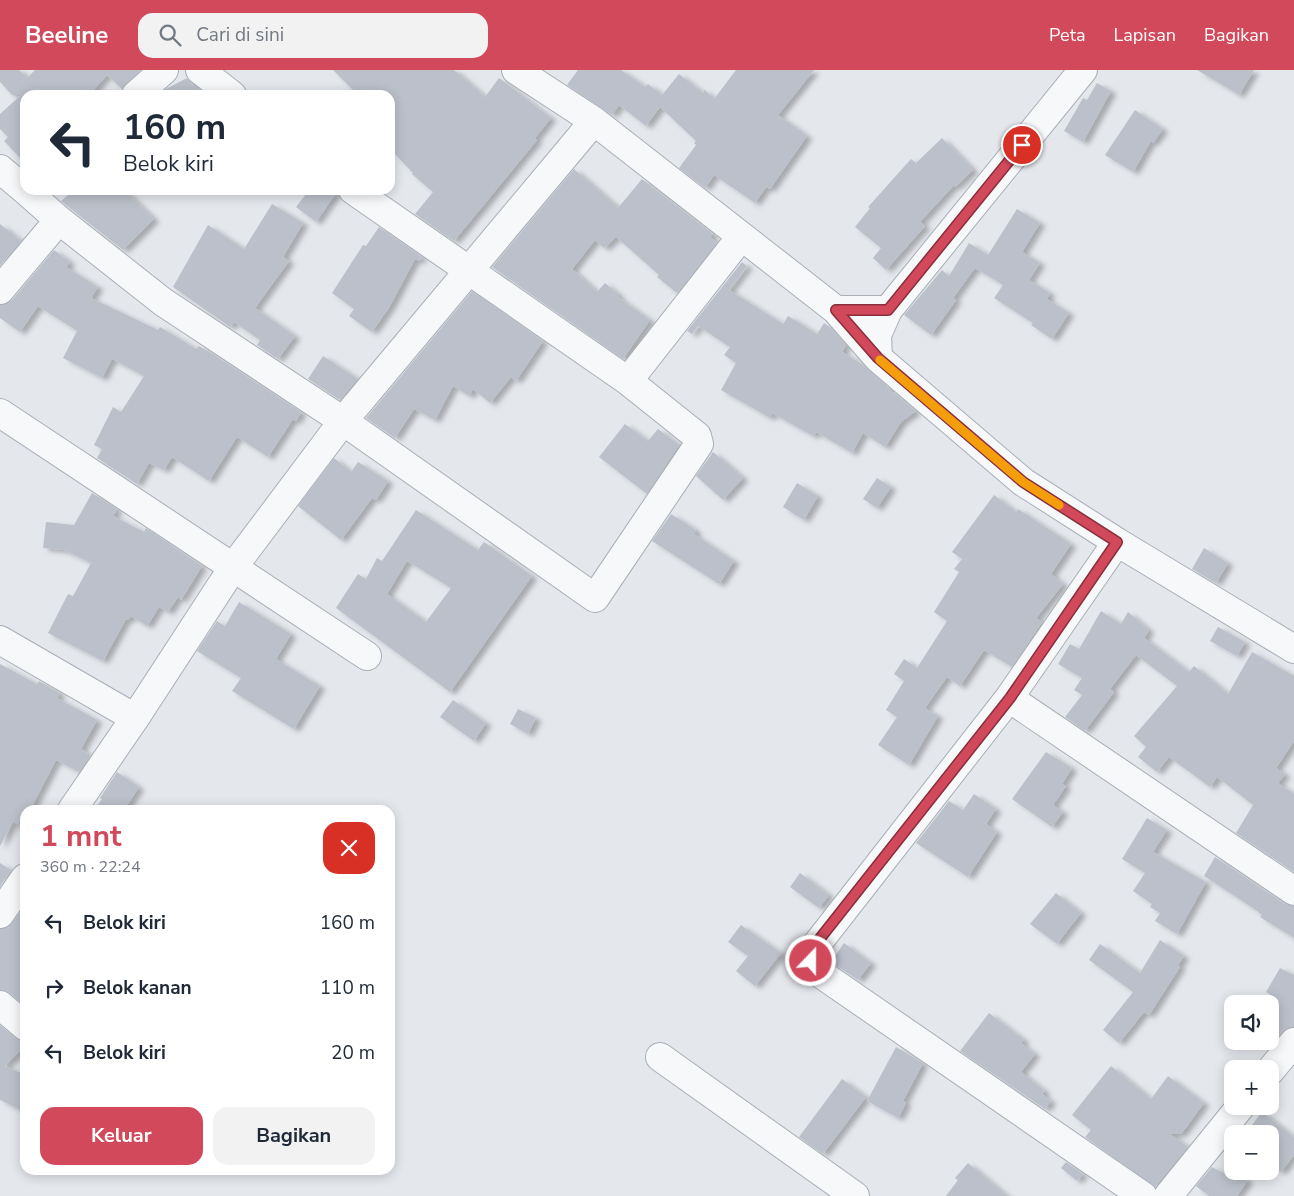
<!DOCTYPE html>
<html lang="id">
<head>
<meta charset="utf-8">
<style>
  :root { --surface:#fff; --page:#f2f2f3; --text:#1f2937; --muted:#747a83; --accent:#d1495b }
  body { margin:0; font-family:"Nunito Sans",sans-serif; background:var(--page); color:var(--text); height:100vh; display:flex; flex-direction:column; font-size:19px; white-space:nowrap }
  * { box-sizing:border-box; margin:0 }
  p { font-size:16px; color:var(--muted) }
  .icon { flex:none; width:28px; height:28px; fill:none; stroke:currentColor; stroke-width:2; stroke-linecap:round; stroke-linejoin:round }
  .map { position:relative; flex:1; overflow:hidden }
  .panel { position:absolute; left:20px; top:735px; width:375px; height:370px; display:flex; flex-direction:column; background:var(--surface); border-radius:15px; box-shadow:0 2px 12px #0003 }
  .panel>* { flex:none }
  .hud { position:absolute; left:20px; top:20px; width:375px; height:105px; border-radius:15px; box-shadow:0 2px 12px #0003; background:#fff; color:var(--text); overflow:hidden }
  .controls { position:absolute; left:1224px; top:925px; display:grid; gap:10px }
  .controls a { display:grid; place-items:center; width:55px; height:55px; border-radius:10px; background:var(--surface); box-shadow:0 2px 12px #0003; font-size:25px }
  .pin { position:absolute; display:grid; place-items:center; width:42px; height:42px; color:#fff; margin:-21px; border:2px solid #fff; border-radius:50%; box-shadow:0 1px 5px #0007 }
  .me { position:absolute; width:55px; margin:-28px; rotate:22deg; stroke-linejoin:round; filter:drop-shadow(0 0 4px #0008) }
  .turn { display:flex; align-items:center; gap:18px; height:105px; padding:0 20px; font-size:22px }
  .turn .icon { width:65px; height:65px; stroke-width:2.5 }
  .turn b { display:block; font-size:35px; line-height:42px }
  .round { display:grid; place-items:center; flex:none; width:52px; height:52px; border-radius:15px; background:var(--page) }
  .summary { display:flex; align-items:center; justify-content:space-between; height:85px; padding:0 20px }
  h1 { font-size:30px; font-weight:700; line-height:38px; color:var(--accent) }
  .cta { display:flex; gap:10px; margin-top:auto; padding:10px 20px }
  .cta a { flex:1; height:58px; border-radius:15px; background:var(--accent); color:#fff; font-size:20px; font-weight:700; line-height:58px; text-align:center }
  .cta a+a { background:var(--page); color:var(--text) }
  ul { padding:0; list-style:none }
  li { display:flex; align-items:center; gap:15px; height:65px; padding:0 20px }
  li div { flex:1 }
  li b { display:block; font-size:19px }
  li em { font-style:normal }
  header { display:flex; align-items:center; gap:30px; box-sizing:border-box; height:70px; padding:0 25px; background:var(--accent); color:#fff }
  header strong { font-size:24px }
  nav { display:flex; gap:28px; margin-inline-start:auto; font-size:18px }
  .search { width:350px; height:45px; background:var(--page); display:flex; align-items:center; gap:12px; box-sizing:border-box; padding:0 18px; border-radius:15px; color:var(--muted); font-size:19px }
  .map>svg:first-child { display:block }
</style>
</head>
<body>
<header>
<strong>Beeline</strong>
<div class="search"><svg class="icon" aria-label="search" viewBox="0 0 24 24"><circle cx="10" cy="10" r="6"/><path d="M15 15l6 6"/></svg>Cari di sini</div>
<nav><a>Peta</a><a>Lapisan</a><a>Bagikan</a></nav>
</header>
<div class="map">
<svg width="1294" height="1126" viewBox="0 0 1294 1126">
  <defs>
    <filter id="shadow"><feDropShadow dx="5.5" dy="3" stdDeviation="2.5" flood-color="#0004"/></filter>
  </defs>
  <rect width="100%" height="100%" fill="#e4e7ec"/>
  <!-- building -->
  <path fill="#bbc0ca" fill-rule="evenodd" filter="url(#shadow)" d="M0 0H19L27 8 35 0H141L122 19 107 5 89 25H25V93L4 71 8 67 0 59V44L21 25H12L0 12Z
    M333 0H454L485 27 499 8 551 48 535 68 537 70 454 171 415 144 433 122 412 104 413 103 390 79V25H358Z
    M578 0H621L645 17 648 14 662 25 679 4 703 23 705 20 714 29 736 0H814L778 45 807 66 770 119 766 117 755 133 714 105 705 118 679 98 696 75 694 73 696 71 660 37 646 56 619 35 612 45 567 15Z
    M1197 0H1254L1239 25Z
    M187 8 202 25H159L166 19Z
    M1097 13 1111 21 1083 72 1064 61 1083 28 1087 30Z
    M1135 40 1163 59 1153 73 1151 71 1133 102 1105 85Z
    M942 68 973 100 955 117 954 115 920 152 925 156 886 200 873 188 881 178 855 157 870 138 868 137 911 89 916 93Z
    M574 99 618 138 642 109 713 164 710 167 717 173 677 223 657 207 659 205 616 167 604 178 595 170 572 199 597 222 605 213 619 225 618 227 650 250 623 289 492 197Z
    M74 120H124L154 149 123 180 61 131Z
    M309 120H338L316 152 296 137Z
    M272 134 303 153 283 187 289 191 255 238 295 266 278 289 257 275 260 270 234 252 230 257 173 217 208 155 244 179Z
    M1017 139 1040 153 1022 182 1040 193 1029 210 1050 223 1047 229 1069 243 1052 269 1031 255 1033 253 994 228 1003 215 975 198 953 228 956 230 931 265 904 245 942 200 949 206 969 173 988 185Z
    M0 154 21 171 0 196Z
    M379 157 422 187 419 191 415 189 390 236 372 262 349 246 354 239 332 223 363 175 366 176Z
    M54 180 70 192 66 197 98 217 91 228 158 260 160 257 196 279 199 276 207 281 205 279 301 342 296 351 293 349 268 387 237 367 209 411 172 387 164 400 149 393 137 414 97 388 102 379 94 375 113 337 121 342 144 306 112 289 102 308 63 288 77 261 38 236 20 262 0 248V235L12 230Z
    M742 192 747 196 729 220 783 254 788 246 817 264 824 253 830 257 846 275 842 282 862 294 889 318 891 323 893 322 916 341 901 352 885 377 863 363 852 383 816 362 813 366 772 343 770 348 721 320 736 293 724 285 730 277 698 256 692 264 687 261Z
    M472 221 543 271 516 311 511 307 490 333 473 319 469 326 453 316 435 350 414 339 395 368 366 348Z
    M323 286 358 309 340 330 308 309Z
    M625 354 648 371 658 359 679 375 647 424 599 387Z
    M713 382 743 408 723 430 696 406Z
    M334 388 351 402 358 392 388 411 376 430 372 428 341 470 298 436Z
    M877 408 891 417 877 438 863 429Z
    M797 413 818 426 804 450 783 437Z
    M92 423 117 439 113 446 144 462 146 458 202 496 181 530 178 527 168 542 159 537 147 556 131 546 128 550 126 549 103 591 48 563 68 524 73 526 91 493 64 480 43 478 46 452 74 455Z
    M994 425 1016 442 1018 439 1071 474 1051 504 1063 514 1036 548 1042 552 1012 597 984 580 960 616 947 607 925 638 938 646 909 695 878 675 897 647 886 640 904 611 894 604 904 589 917 598 947 551 934 542 959 502 954 499 962 489 952 482Z
    M416 440 478 480 484 472 532 506 450 622 336 538 358 504 366 509 377 488 382 491ZM407 491 451 518 426 552 387 524Z
    M671 444 696 460 694 464 734 491 719 514 652 471Z
    M1204 478 1228 493 1216 513 1192 499Z
    M239 532 291 564 276 589 320 616 294 659 232 621 241 608 197 581 217 551 225 556Z
    M1101 541 1121 554 1128 542 1149 560 1144 568 1189 602 1194 596 1228 624 1252 582 1294 606V671L1276 698 1285 704 1278 713 1294 724V802L1236 763 1253 735 1217 707 1210 717 1169 687 1157 702 1138 687 1146 677 1134 666 1177 616 1136 585 1110 619 1114 622 1085 661 1065 647 1082 625 1074 620 1082 608 1058 594 1070 574 1079 579Z
    M1218 557 1245 572 1237 586 1210 571Z
    M0 594 37 614 39 611 60 623 57 628 97 650 81 679 91 685 79 702 56 690 30 740H25V758L13 752 0 776Z
    M453 630 486 653 474 671 440 647Z
    M518 639 536 648 528 664 510 654Z
    M1046 682 1072 698 1062 714 1066 716 1053 735 1063 742 1052 757 1012 729Z
    M117 702 139 717 124 740H94L102 729 100 728Z
    M974 724 996 739 986 754 997 762 968 807 916 773 949 731 963 740Z
    M1147 748 1167 760 1153 782 1206 812 1177 864 1155 851 1160 843 1150 837 1152 834 1133 821 1145 803 1122 789Z
    M1215 787 1285 834 1294 836V868L1260 847 1262 845 1253 838 1204 806Z
    M0 793 11 800 0 817Z
    M800 803 829 825 819 838 790 817Z
    M1056 823 1081 843 1057 874 1030 854Z
    M25 835V936L10 923 0 920V859L12 853Z
    M741 855 781 883 755 916 736 901 748 886 728 872Z
    M1160 870 1184 886 1178 895 1180 897 1149 945 1144 942 1119 973 1103 960 1133 922 1089 890 1100 874 1140 903Z
    M844 873 871 893 858 910 831 892Z
    M1280 898 1294 905V957L1288 958 1276 969 1270 965V944L1279 930 1266 922Z
    M989 943 1024 970 1021 973 1035 984 1021 1002 1045 1021 1042 1024 1051 1031 1045 1039 960 981Z
    M0 955 15 968 25 971V976L5 996 25 1005V1042L0 1030Z
    M896 977 923 993 903 1031 906 1033 898 1048 867 1031Z
    M1111 996 1151 1029 1168 1006 1204 1033 1181 1064H1170L1188 1077 1155 1117 1085 1067 1091 1060 1072 1045Z
    M842 1009 866 1027 823 1084 799 1067Z
    M1262 1042 1294 1067V1085L1281 1102 1270 1094V1064H1245Z
    M1066 1092 1083 1104 1077 1111 1061 1098Z
    M968 1093 1007 1126H946L958 1110 955 1108Z
    M1228 1096 1232 1101 1248 1110 1237 1126H1209L1196 1116 1212 1097 1223 1103Z"/>
  <g fill="none" stroke-linecap="round" stroke-linejoin="round">
    <!-- minor casing -->
    <g stroke="#a9aeb7" stroke-width="30">
      <path id="minor" d="M200 0 232 25
        M516 0 594 51 836 240 878 288 1023 412 1117 472 1294 579
        M136 25 164 0
        M0 99 25 120
        M25 120 59 150 163 232 343 351 595 528 699 374 697 366 628 311
        M353 120 628 311 741 167
        M0 220 59 150
        M836 240H888
        M878 288 877 265 888 240 1083 0
        M0 343 367 586
        M1117 472 1009 628 810 883 814 898 821 904 1143 1126
        M0 570 135 648
        M1009 628 1294 821
        M72 740 135 648 234 496 343 351 594 51
        M0 844 25 808
        M0 935 25 956
        M660 987 855 1126
        M1270 1001 1294 972
        M1168 1126 1241 1036"/>
    </g>
    <!-- minor -->
    <use href="#minor" stroke="#f7f8fa" stroke-width="28"/>
  </g>
  <g fill="none" stroke-linecap="round" stroke-linejoin="round">
    <!-- route casing -->
    <g stroke="#882f3b" stroke-width="12">
      <path id="route" d="M811 891 810 883 814 876 1010 628 1117 472 1023 412 878 288 836 240H888L1022 75"/>
    </g>
    <!-- route -->
    <use href="#route" stroke="#d1495b" stroke-width="9"/>
    <!-- slow -->
    <path stroke="#f59e0b" stroke-width="9" d="M880 290 1023 412 1059 435"/>
  </g>
</svg>
<div class="controls">
<a><svg class="icon" aria-label="sound" viewBox="0 0 24 24"><path d="M4 9h4l5-4v14l-5-4H4zM17 9q2 3 0 6"/></svg></a>
<a>+</a>
<a>−</a>
</div>
<div class="pin" style="left:1022px;top:75px;background:#d93025"><svg class="icon" aria-label="arrive" viewBox="0 0 24 24"><path d="M6 21V4h12l-3 4 3 4H6"/></svg></div>
<svg class="me" style="left:811px;top:891px" viewBox="-20 -20 40 40"><circle r="17" fill="#d1495b" stroke="#fff" stroke-width="3"/><path d="M0-11L8 9 0 5-8 9z" fill="#fff"/></svg>
<div class="hud">
<div class="turn"><svg class="icon" aria-label="left" viewBox="0 0 24 24"><path d="M17 20v-9H6M10 6l-5 5 5 5"/></svg><div><b>160 m</b>Belok kiri</div></div>
</div>
<section class="panel">
<div class="summary"><div><h1>1 mnt</h1><p>360 m · 22:24</p></div><a class="round" style="background:#d93025;color:#fff"><svg class="icon" aria-label="close" viewBox="0 0 24 24"><path d="M6 6l12 12M18 6L6 18"/></svg></a></div>
<ul>
<li><svg class="icon" aria-label="left" viewBox="0 0 24 24"><path d="M17 20v-9H6M10 6l-5 5 5 5"/></svg><div><b>Belok kiri</b></div><em>160 m</em></li>
<li><svg class="icon" aria-label="right" viewBox="0 0 24 24"><path d="M7 20v-9h11M14 6l5 5-5 5"/></svg><div><b>Belok kanan</b></div><em>110 m</em></li>
<li><svg class="icon" aria-label="left" viewBox="0 0 24 24"><path d="M17 20v-9H6M10 6l-5 5 5 5"/></svg><div><b>Belok kiri</b></div><em>20 m</em></li>
</ul>
<div class="cta"><a>Keluar</a><a>Bagikan</a></div>
</section>
</div>
</body>
</html>
